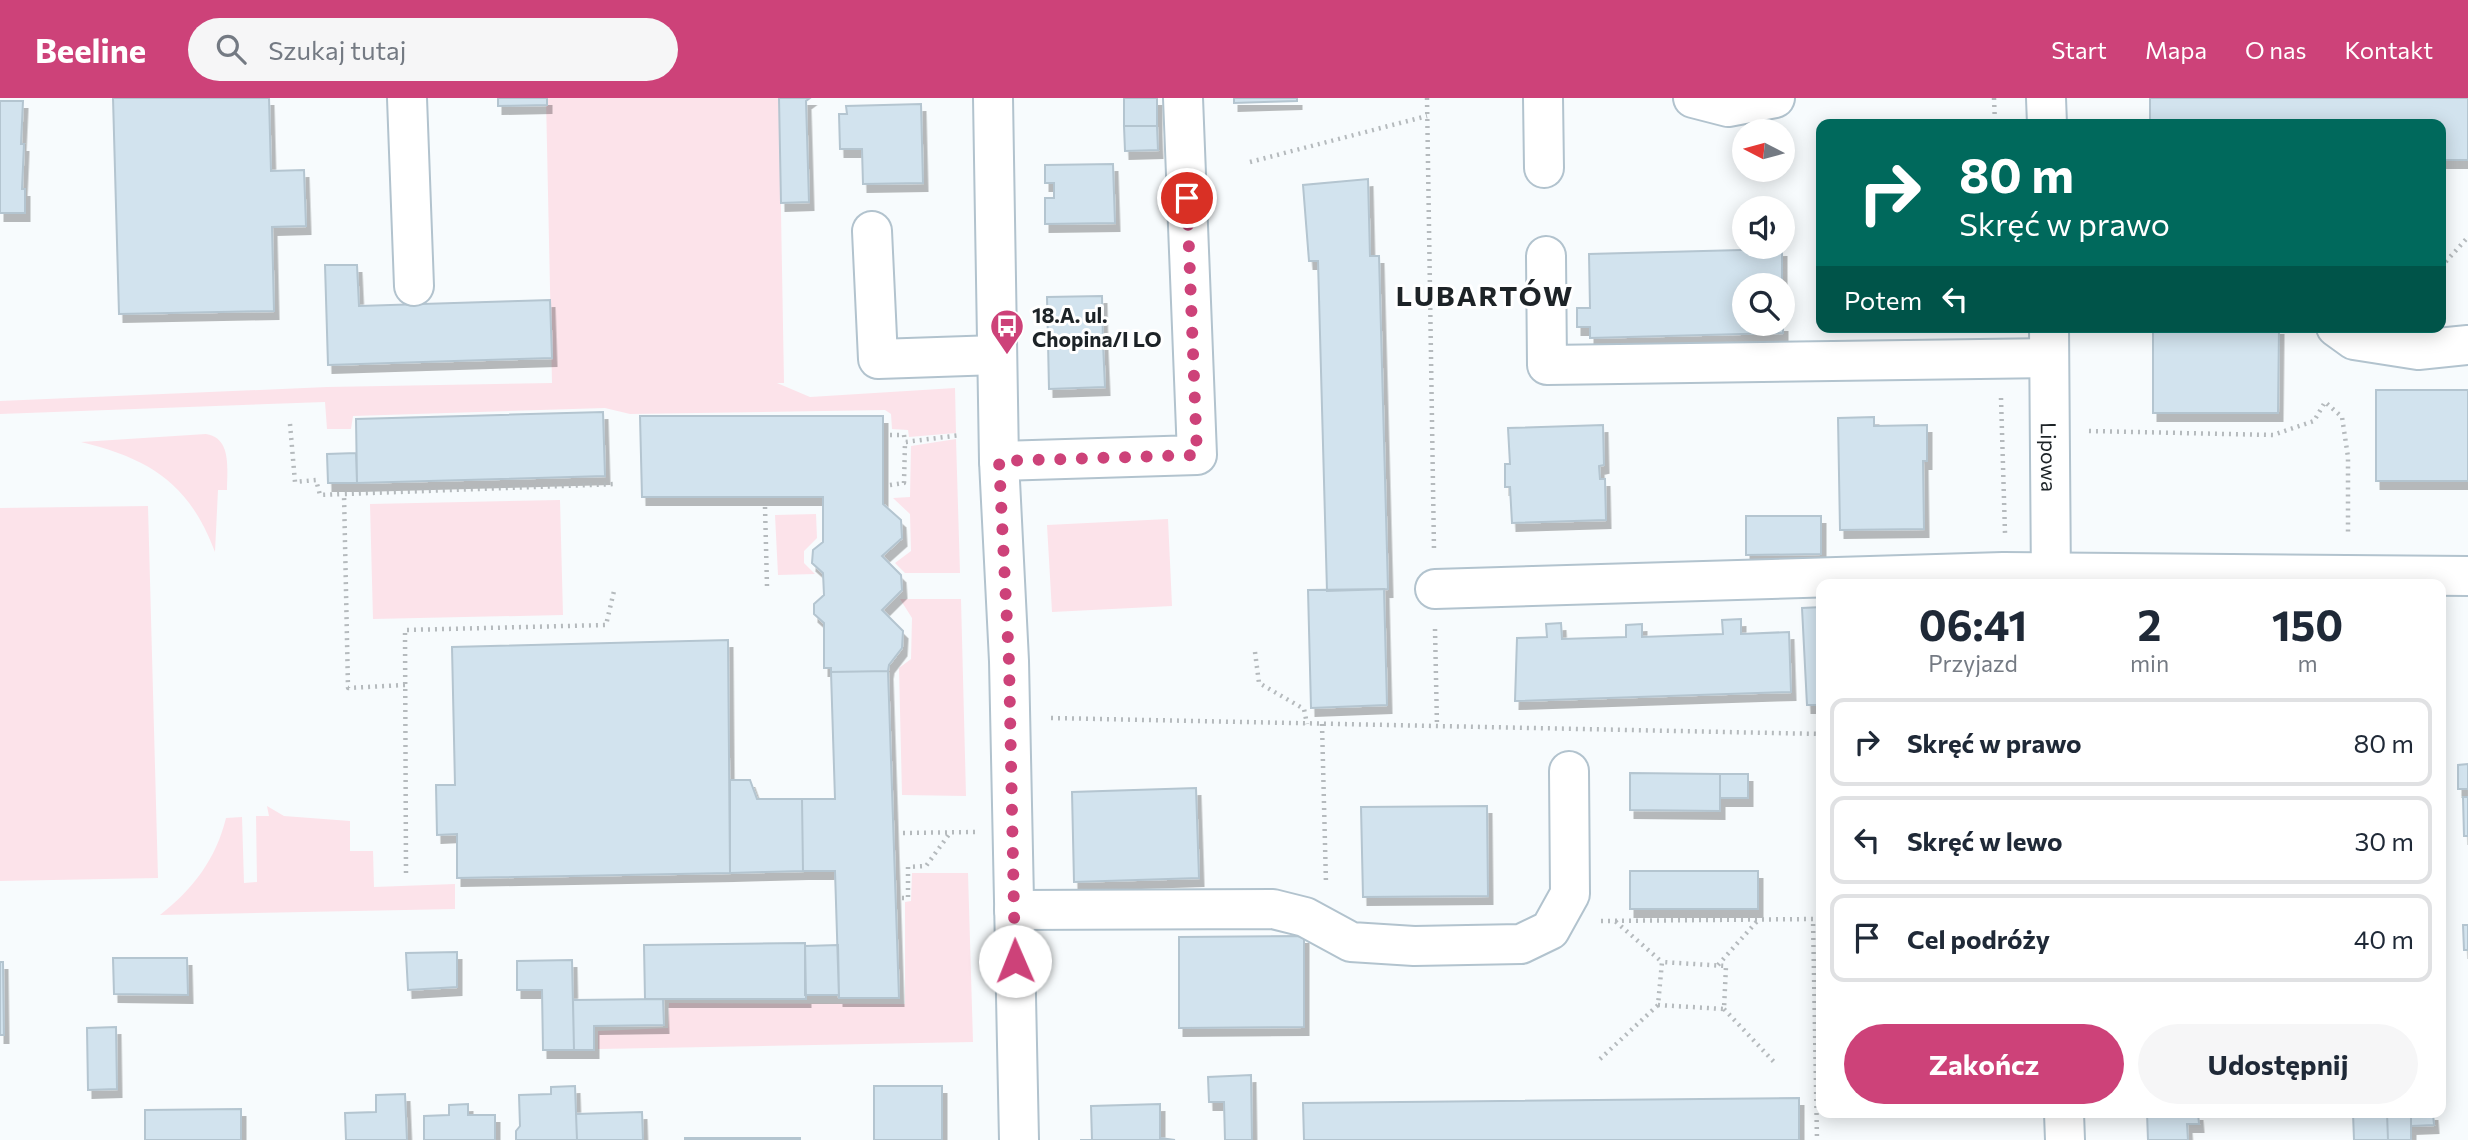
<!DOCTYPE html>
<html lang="pl">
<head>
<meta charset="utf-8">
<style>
  :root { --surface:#fff; --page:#f6f6f7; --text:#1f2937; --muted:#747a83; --line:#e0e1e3; --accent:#cd4279 }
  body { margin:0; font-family:Commissioner,sans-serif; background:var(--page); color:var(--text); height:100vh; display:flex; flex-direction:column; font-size:26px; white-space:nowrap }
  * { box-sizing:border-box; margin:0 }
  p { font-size:23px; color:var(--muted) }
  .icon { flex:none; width:38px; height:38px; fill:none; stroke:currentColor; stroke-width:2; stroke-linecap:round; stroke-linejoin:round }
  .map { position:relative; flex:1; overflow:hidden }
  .sheet { position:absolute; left:1816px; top:481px; width:630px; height:539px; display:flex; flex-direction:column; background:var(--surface); border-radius:14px; box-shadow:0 4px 18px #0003 }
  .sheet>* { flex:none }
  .hud { position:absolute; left:1816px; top:21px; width:630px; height:214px; border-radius:14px; box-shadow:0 4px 18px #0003; background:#00695c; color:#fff; overflow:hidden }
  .needle { width:46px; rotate:276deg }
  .buttons { position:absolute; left:1732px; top:21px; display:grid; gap:14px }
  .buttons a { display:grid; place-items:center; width:63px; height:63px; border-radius:50%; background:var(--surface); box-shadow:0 4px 18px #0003; font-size:35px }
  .pin { position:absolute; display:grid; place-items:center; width:60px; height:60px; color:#fff; margin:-30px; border:4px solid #fff; border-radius:50%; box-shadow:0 2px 7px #0007 }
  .me { position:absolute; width:77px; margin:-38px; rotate:359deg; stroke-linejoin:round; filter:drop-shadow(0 0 5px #0008) }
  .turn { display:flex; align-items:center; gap:24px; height:147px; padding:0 28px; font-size:32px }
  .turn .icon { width:91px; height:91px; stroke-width:2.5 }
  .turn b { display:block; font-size:49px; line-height:60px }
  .then { display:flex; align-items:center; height:66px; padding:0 28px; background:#0003; gap:14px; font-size:26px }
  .eta { display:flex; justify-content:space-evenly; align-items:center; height:119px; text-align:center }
  .eta b { font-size:42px; font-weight:700; line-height:49px }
  .primary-button { display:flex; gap:14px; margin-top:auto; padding:14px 28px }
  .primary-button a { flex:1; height:80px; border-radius:42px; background:var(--accent); color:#fff; font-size:28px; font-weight:700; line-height:80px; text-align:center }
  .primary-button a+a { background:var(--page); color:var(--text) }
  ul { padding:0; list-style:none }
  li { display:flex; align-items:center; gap:21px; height:88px; margin:0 14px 10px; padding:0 14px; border:4px solid var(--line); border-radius:14px }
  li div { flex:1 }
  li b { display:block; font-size:26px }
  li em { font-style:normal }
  header { display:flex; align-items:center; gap:42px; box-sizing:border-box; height:98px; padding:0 35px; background:var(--accent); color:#fff }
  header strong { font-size:33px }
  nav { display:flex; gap:38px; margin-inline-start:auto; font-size:24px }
  .search { width:490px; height:63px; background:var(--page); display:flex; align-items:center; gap:18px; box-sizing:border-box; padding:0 24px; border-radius:38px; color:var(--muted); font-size:26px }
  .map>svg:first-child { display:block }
</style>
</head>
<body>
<header>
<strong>Beeline</strong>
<div class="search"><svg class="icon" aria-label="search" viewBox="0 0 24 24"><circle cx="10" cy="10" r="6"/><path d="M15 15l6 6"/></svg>Szukaj tutaj</div>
<nav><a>Start</a><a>Mapa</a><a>O nas</a><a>Kontakt</a></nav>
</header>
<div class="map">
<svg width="2468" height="1042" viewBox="0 0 2468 1042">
  <defs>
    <filter id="shadow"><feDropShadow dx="4.5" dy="8" stdDeviation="0" flood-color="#0004"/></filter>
  </defs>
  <rect width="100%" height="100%" fill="#f7fbfd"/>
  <!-- green -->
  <path fill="#fce3ea" d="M546 0H779L784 285H777L810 299 955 290 956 335 909 339 908 332 892 331 891 316 885 312 630 316 605 310 353 318 351 331H327L325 304 0 316V303L327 289 552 285Z
    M206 336C232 340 227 371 227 392H218L215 454C189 385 150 361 81 344Z
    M956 341 960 475H905L895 465 911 453 910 416 893 400 910 399 911 348Z
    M560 402 563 517 373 521 370 406Z
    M148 408 158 780 0 783V410Z
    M816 416 817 440 804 453V465L815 476 778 477 775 417Z
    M1168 421 1172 508 1052 514 1047 427Z
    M900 501H961L966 698 902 697 899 570 911 561 912 520Z
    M267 708 284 718 350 723V753H373L374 789 455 786V811L160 817C193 791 216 761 226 720L242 719 244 785 257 784 256 718H269Z
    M912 775H968L973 944 598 951V933L668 930 669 905 905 906V804L911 803Z"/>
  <!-- building -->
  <path fill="#d2e3ee" stroke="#b4c5d0" stroke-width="2" filter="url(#shadow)" d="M113 0H269L271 73 304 72 306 128 272 129 274 213 119 216Z
    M498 0H547V7L498 8Z
    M779 0H810L806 3 809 104 781 105Z
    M1124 0H1157V28H1124Z
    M1234 0H1297V3L1234 5Z
    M2150 0H2468V62H2441V26H2150Z
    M0 3H23L21 46H24L22 91H25V115H0Z
    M921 6 923 85 863 86 862 51H840L839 16H847L846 8Z
    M1124 28H1157L1158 52 1125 53Z
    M1113 66 1115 125 1045 126V100H1054V85H1045V67Z
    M1368 81 1370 158H1379L1388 491 1327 493 1318 163H1309L1303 87Z
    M1782 151V187H1745V226H1783V235L1590 240V229H1577V210H1590L1589 156Z
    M325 167H357L359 208 550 202 552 260 328 267Z
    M1102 198 1103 245 1048 244 1047 199Z
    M2153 229H2279L2278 315H2153Z
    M1048 244 1103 245 1105 289 1049 291Z
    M2376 292H2468V383H2376Z
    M603 314 605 378 357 385 356 321Z
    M640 318H883V406L901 422 902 440 882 458 901 477 902 492 882 512 903 533 902 550 889 567 888 573 831 574V570H824V525L814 516V506L824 497 823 475 812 465 813 452 823 444V399H642Z
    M1874 319V328L1927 327V363H1923L1924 431 1840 432 1838 320Z
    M1603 327 1604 367 1599 368 1600 381H1605L1606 422 1512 425 1510 389H1505V366H1510L1508 330Z
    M356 355 357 385H328L327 356Z
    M1746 418H1821V456L1746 457Z
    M1384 491 1387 607 1311 610 1308 492Z
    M1822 509V607H1807L1802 510Z
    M1741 521V536L1789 534 1791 594 1515 603 1517 540 1547 539 1546 526 1561 525 1562 541 1626 539V527L1642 526V539L1723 536 1722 522Z
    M728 542 730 775 457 780V736L437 737 436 687H455L452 549Z
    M888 573 899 900H839L835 773H803L802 701H835L831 574Z
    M2468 666V691H2458V667Z
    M1630 675 1720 676V713L1630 712Z
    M1720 676H1748V700H1720Z
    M730 682H750L757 701H802L803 773 730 775Z
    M1196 690 1199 780 1074 784 1072 694Z
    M2463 699H2468V738H2464Z
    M1487 708 1488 798 1363 799 1361 709Z
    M1630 773H1758V811H1630Z
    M2463 827H2468V852H2464Z
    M1304 838V929L1179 930V839Z
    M805 845 806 901H645L644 847Z
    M838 847 839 897H805V848Z
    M457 854V889L408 892 406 855Z
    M113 860H187L188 897 114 896Z
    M572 862 574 952H543L542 892H517V863Z
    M0 864H3L4 937H0Z
    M663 901 664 927 594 928V952H574L573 902Z
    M116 929 117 991 88 992 87 930Z
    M1251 977 1252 1042H1225L1224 1004H1209L1208 979Z
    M575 988 577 1042H516V1033L520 1028 519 997 551 996V989Z
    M874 988H942V1042H874Z
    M405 996 407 1042H346L345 1015 376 1014V997Z
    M1799 1000V1042H1304L1303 1005Z
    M468 1006V1017H495V1042H424V1018L449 1017V1007Z
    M1160 1006V1040L1175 1042H1080H1092L1091 1008Z
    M241 1011V1042H145V1012Z
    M642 1014 643 1042H577L576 1016Z
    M2147 1015H2198L2199 1026H2187L2188 1042H2148Z
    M2353 1015H2387L2388 1042H2354Z
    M2387 1015H2411V1042H2388Z
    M2411 1015H2433L2434 1027 2411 1028Z
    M685 1040H800V1042H685Z"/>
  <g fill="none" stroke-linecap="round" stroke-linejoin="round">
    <!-- minor casing -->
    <g stroke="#b2c3ce" stroke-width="42">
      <g id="minor">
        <path d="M407 0 414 188"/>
        <path d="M993 0 999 363 1009 563 1019 1042"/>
        <path d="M1543 0 1544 70"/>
        <path d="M1693 0 1728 9 1775 0"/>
        <path d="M2046 0 2047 26"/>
        <path d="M872 133 878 261 997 257"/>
        <path d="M1546 158 1547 267 2049 260"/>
        <path id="s1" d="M2049 229 2051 486"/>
        <path d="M2336 229 2354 242 2418 252 2468 247"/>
        <path d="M999 363 1197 357 1183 0"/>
        <path d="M1435 491 2003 474 2468 478"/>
        <path d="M1014 812 1273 811 1305 819 1351 844 1414 848 1521 846 1550 832 1570 796 1569 673"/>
        <path d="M2064 1015 2065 1042"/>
      </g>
    </g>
    <!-- path -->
    <path stroke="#b5babd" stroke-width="4.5" stroke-dasharray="2 5" stroke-linecap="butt" d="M1427 0 1434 452
      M1994 0 1995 26
      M1250 64 1427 18
      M2441 169 2468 139
      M2001 300 2005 435
      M290 326 295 384 316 382 320 397 344 396
      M2089 333 2273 337 2314 323 2325 304 2342 319 2348 359V437
      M890 337H904L905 344
      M890 387 904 385 905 344 961 337
      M765 409 767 488
      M1435 531 1437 628
      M1255 554 1259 585 1304 611 1307 626
      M405 587 348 590 344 396 616 386
      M1051 620 1822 636
      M1322 626 1326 786
      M903 735 975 734
      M406 775 405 532 606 527 614 493
      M902 800H908V769L926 768 950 735
      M1601 823 1813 821 1817 1042
      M1718 867 1759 821
      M1658 907 1724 911 1726 868 1662 864
      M1724 911 1775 965
      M1600 961 1658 907 1662 864 1615 823"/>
    <!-- minor -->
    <use href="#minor" stroke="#fff" stroke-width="38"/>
  </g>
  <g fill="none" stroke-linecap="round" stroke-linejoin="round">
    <!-- route -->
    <path stroke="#cd4279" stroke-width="12" stroke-dasharray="0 21.6" d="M1015 863 1009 564 999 363 1197 357 1187 100"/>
  </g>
  <!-- icons -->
  <defs>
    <g id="bus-pin" transform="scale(1.75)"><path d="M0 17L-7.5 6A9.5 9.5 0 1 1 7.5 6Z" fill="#cd4279" stroke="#fff"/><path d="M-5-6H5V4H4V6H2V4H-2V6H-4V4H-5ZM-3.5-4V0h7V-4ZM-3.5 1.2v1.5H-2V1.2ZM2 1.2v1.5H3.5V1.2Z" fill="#fff"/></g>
  </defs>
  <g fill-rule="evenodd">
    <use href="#bus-pin" x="1007" y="228"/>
  </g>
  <g text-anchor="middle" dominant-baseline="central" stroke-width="6" stroke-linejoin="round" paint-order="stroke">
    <!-- poi labels -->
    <g font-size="21" font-weight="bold" fill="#1d2327" stroke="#fff" text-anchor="start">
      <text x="1032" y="216">18.A. ul.<tspan x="1032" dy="24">Chopina/I LO</tspan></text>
    </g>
    <!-- street labels -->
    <g font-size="21" fill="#1d2327" stroke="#fff">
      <text stroke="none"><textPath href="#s1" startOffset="130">Lipowa</textPath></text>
    </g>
    <!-- district labels -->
    <g font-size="28" font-weight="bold" letter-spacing="2" fill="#1d2327" stroke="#fff">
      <text x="1485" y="197">LUBARTÓW</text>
    </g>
  </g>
</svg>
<div class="buttons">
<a><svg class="needle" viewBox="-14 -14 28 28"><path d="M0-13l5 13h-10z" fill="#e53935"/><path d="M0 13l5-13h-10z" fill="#747a83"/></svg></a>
<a><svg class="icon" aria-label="sound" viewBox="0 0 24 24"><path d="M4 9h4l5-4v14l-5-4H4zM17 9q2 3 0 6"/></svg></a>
<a><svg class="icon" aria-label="search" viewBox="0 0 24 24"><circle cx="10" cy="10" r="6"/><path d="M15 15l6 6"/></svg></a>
</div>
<div class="pin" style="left:1187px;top:100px;background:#d93025"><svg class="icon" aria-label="arrive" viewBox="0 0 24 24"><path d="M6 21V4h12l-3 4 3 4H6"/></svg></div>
<svg class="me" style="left:1015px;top:863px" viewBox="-20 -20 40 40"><circle r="19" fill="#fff"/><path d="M0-13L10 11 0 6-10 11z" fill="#cd4279"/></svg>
<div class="hud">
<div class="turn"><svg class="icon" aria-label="right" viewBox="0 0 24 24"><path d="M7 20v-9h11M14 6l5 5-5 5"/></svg><div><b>80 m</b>Skręć w prawo</div></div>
<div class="then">Potem<svg class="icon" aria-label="left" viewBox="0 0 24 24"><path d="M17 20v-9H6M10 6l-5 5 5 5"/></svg></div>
</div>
<section class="sheet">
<div class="eta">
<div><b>06:41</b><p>Przyjazd</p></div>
<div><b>2</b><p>min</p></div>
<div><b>150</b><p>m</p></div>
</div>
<ul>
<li><svg class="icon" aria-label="right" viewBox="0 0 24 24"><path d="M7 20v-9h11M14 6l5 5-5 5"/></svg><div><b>Skręć w prawo</b></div><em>80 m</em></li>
<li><svg class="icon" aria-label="left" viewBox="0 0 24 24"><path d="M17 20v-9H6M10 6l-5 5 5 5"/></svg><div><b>Skręć w lewo</b></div><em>30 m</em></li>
<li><svg class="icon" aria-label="arrive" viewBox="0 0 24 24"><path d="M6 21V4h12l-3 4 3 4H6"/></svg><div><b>Cel podróży</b></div><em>40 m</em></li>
</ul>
<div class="primary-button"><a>Zakończ</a><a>Udostępnij</a></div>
</section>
</div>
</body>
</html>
